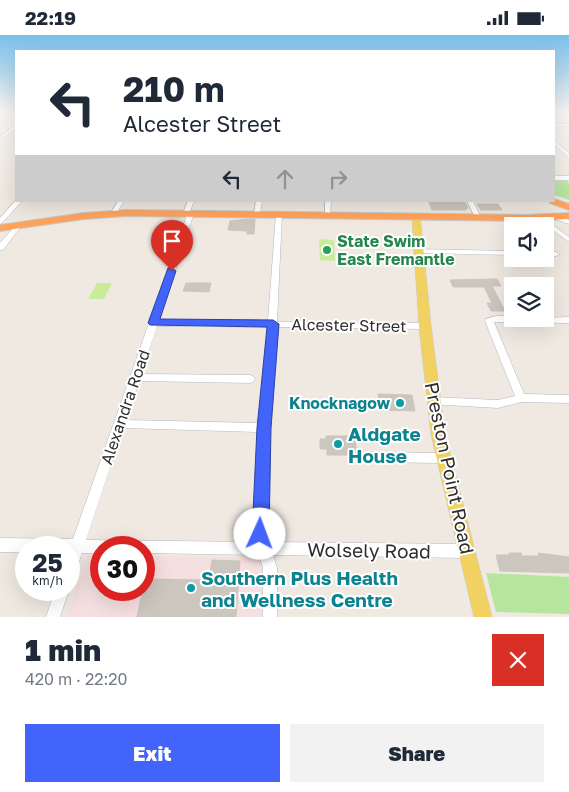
<!DOCTYPE html>
<html lang="en">
<head>
<meta charset="utf-8">
<style>
  :root { --surface:#fff; --page:#f2f2f3; --text:#1f2937; --muted:#747a83; --accent:#4264fb }
  body { margin:0; font-family:"Golos Text",sans-serif; background:var(--page); color:var(--text); height:100vh; display:flex; flex-direction:column; font-size:19px; white-space:nowrap }
  * { box-sizing:border-box; margin:0 }
  p { font-size:16px; color:var(--muted) }
  .icon { flex:none; width:28px; height:28px; fill:none; stroke:currentColor; stroke-width:2; stroke-linecap:round; stroke-linejoin:round }
  .map { position:relative; height:582px; overflow:hidden }
  .drawer { display:flex; flex-direction:column; background:var(--surface); flex:1 }
  .drawer>* { flex:none }
  .guide { position:absolute; left:15px; top:15px; width:540px; height:152px; border-radius:0px; box-shadow:0 5px 20px #0002; background:#fff; color:var(--text); overflow:hidden }
  .buttons { position:absolute; left:504px; top:182px; display:grid; gap:10px }
  .buttons a { display:grid; place-items:center; width:50px; height:50px; border-radius:0px; background:var(--surface); box-shadow:0 5px 20px #0002; font-size:25px }
  .speed { position:absolute; left:15px; top:501px; display:flex; gap:10px; font-size:25px; font-weight:700; text-align:center }
  .speed>* { display:grid; place-content:center; width:65px; height:65px; border-radius:50%; background:var(--surface); box-shadow:0 5px 20px #0002; line-height:1 }
  .speed small { font-size:12px; font-weight:400 }
  .speed .limit { border:8px solid #d22; background:#fff; color:#111 }
  .pin { position:absolute; display:grid; place-items:center; width:42px; height:42px; color:#fff; margin:-51px -21px; border-radius:50% 50% 50% 0; rotate:-45deg; box-shadow:0 0 5px #0007 }
  .pin .icon { rotate:45deg }
  .me { position:absolute; width:55px; margin:-28px; rotate:2deg; stroke-linejoin:round; filter:drop-shadow(0 0 4px #0008) }
  .turn { display:flex; align-items:center; gap:18px; height:105px; padding:0 25px; font-size:22px }
  .turn .icon { width:65px; height:65px; stroke-width:2.5 }
  .turn b { display:block; font-size:35px; line-height:42px }
  .lanes { display:flex; align-items:center; height:48px; padding:0 25px; background:#0003; justify-content:center; gap:25px; direction:ltr }
  .lanes .off { opacity:.35 }
  .round { display:grid; place-items:center; flex:none; width:52px; height:52px; border-radius:0px; background:var(--page) }
  .summary { display:flex; align-items:center; justify-content:space-between; height:85px; padding:0 25px }
  h1 { font-size:30px; font-weight:800; line-height:38px }
  .primary-button { display:flex; gap:10px; margin-top:auto; padding:10px 25px }
  .primary-button a { flex:1; height:58px; border-radius:0px; background:var(--accent); color:#fff; font-size:20px; font-weight:800; line-height:58px; text-align:center }
  .primary-button a+a { background:var(--page); color:var(--text) }
  .status { display:flex; justify-content:space-between; align-items:center; height:35px; padding:0 25px; background:var(--surface); direction:ltr }
  .status svg { height:14px; fill:currentColor }
  .map>svg:first-child { display:block }
</style>
</head>
<body>
<div class="status"><b>22:19</b><svg viewBox="0 0 49 12"><path d="M0 12V9h3v3zM5 12V6h3v6zM10 12V3h3v9zM15 12V0h3v12zM26 1h20v11H26zM47 4h2v5h-2z"/></svg></div>
<div class="map">
<svg width="569" height="582" viewBox="0 0 569 582">
  <rect width="100%" height="100%" fill="#efe9e1"/>
  <!-- medical -->
  <path fill="#f5dfe0" d="M87 520H101V555H144V521L265 523 262 582H67Z"/>
  <!-- green -->
  <path fill="#b6e59e" d="M554 146H567L569 149V165L554 160Z
    M486 538 569 542V579L496 577Z"/>
  <!-- pitch -->
  <path fill="#c9ec9a" d="M319 204 334 205 335 226 320 225Z
    M97 248H112L104 264H88Z"/>
  <!-- building -->
  <path fill="#cbc7bf" stroke="#cbc5ba" d="M464 166 468 173 465 175H432L429 167Z
    M477 169H498L502 175H481Z
    M249 184H255L254 199H247V196L228 195 230 186Z
    M497 244 501 251H492L505 276H491L487 268H492L484 252H453L450 245Z
    M186 248H211L209 257 183 256Z
    M378 359 412 360 415 376 382 375Z
    M326 401H355L357 420H327V414H320V404H326Z
    M509 518H521L522 521H539L538 518 569 522V538L500 536 496 520H509Z
    M212 525 240 526 236 582H137L145 544 209 545Z"/>
  <g fill="none" stroke-linecap="round" stroke-linejoin="round">
    <!-- minor casing -->
    <g stroke="#b4b7c1" stroke-width="1">
      <path id="minor" d="M554 89H569V91H554Z
        M14 90H16V93L0 105V102Z
        M554 105 569 118V123L554 109Z
        M554 141H569V145H554Z
        M16 165 22 166 2 188 0 189V183Z
        M118 166H124L116 179H112L111 178Z
        M188 166H194L190 176 194 178 159 285 268 286 276 179 279 177 282 179 277 287 425 288 429 291 425 294 277 292 269 393 266 499 269 507 467 509 472 511 474 516 472 521 467 523 273 520 277 533V582H263V533L259 520 144 518V512H101V518H82L74 541 69 543V512H26V517H0V503L73 504 187 180 183 178ZM157 291 268 292 259 388 126 385 139 346 250 348 253 347 255 344 253 341 250 340 141 339ZM123 393 258 397 254 499 256 507 86 505Z
        M256 166H262L260 179 257 181 254 179Z
        M325 166H331L330 181 328 182 325 180Z
        M467 166H473L480 181 479 182H475Z
        M554 180 569 185V189L552 183 551 182Z
        M540 181 569 202V207L538 184V182Z
        M18 189 21 191 3 215H0V208L16 190Z
        M415 214 512 216V220L418 218 414 216Z
        M545 217H556L560 219 556 221H545Z
        M496 281H512V284L569 282V288L494 287 524 359 569 360V368L521 367 498 373 429 369 428 366 429 363 433 362 498 365 515 361 485 286 486 284Z
        M366 417 443 418 447 420 449 423 447 426 443 428 366 427 362 425 360 422 362 419Z
        M69 554V555L60 582H46L55 555Z"/>
    </g>
    <!-- major casing -->
    <g stroke="#c9c9c9" stroke-width="1">
      <path id="major" d="M416 178 420 181 431 291 445 399 492 582H474L431 399 419 291 412 181Z"/>
    </g>
    <!-- highway casing -->
    <g stroke="#c9c9c9" stroke-width="2">
      <path id="highway" d="M554 164 569 169V175L550 168 549 166H554Z
        M126 175 527 180 569 178V184L527 186 126 181 84 184 0 196V190L84 178Z"/>
    </g>
    <!-- minor -->
    <use href="#minor" fill="#fff" fill-rule="evenodd"/>
    <!-- major -->
    <use href="#major" fill="#f2d163" fill-rule="evenodd"/>
    <!-- highway -->
    <use href="#highway" fill="#ffa35c" fill-rule="evenodd"/>
  </g>
  <!-- sky -->
  <linearGradient id="sky" x2="0" y2="1"><stop stop-color="#7abfeb"/><stop offset="0.49" stop-color="#f8f5f2"/><stop offset="1" stop-color="#f8f5f2" stop-opacity="0"/></linearGradient>
  <rect width="569" height="158" fill="url(#sky)"/>
  <!-- route -->
  <path fill="#4264fb" stroke="#2b41a3" d="M168 233H172L176 236 160 284 273 285 279 289 271 393 269 499 266 505 260 507 254 505 252 499 257 393 267 292 150 290 148 288Z"/>
  <!-- markers -->
  <circle fill="#2e9e5b" stroke="#fff" stroke-width="2" cx="327" cy="215" r="5"/>
  <g fill="#0f9aa8" stroke="#fff" stroke-width="2">
    <circle cx="400" cy="368" r="5"/>
    <circle cx="338" cy="409" r="5"/>
    <circle cx="191" cy="553" r="5"/>
  </g>
  <g text-anchor="middle" dominant-baseline="central" stroke-width="4" stroke-linejoin="round" paint-order="stroke">
    <!-- leisure labels -->
    <g font-size="16" font-weight="bold" fill="#27864d" stroke="#fff" text-anchor="start">
      <text x="337" y="206">State Swim<tspan x="337" dy="18">East Fremantle</tspan></text>
    </g>
    <!-- street labels -->
    <g font-size="16" fill="#2e2e2e" stroke="#fff">
      <text transform="translate(349 290) rotate(1)">Alcester Street</text>
      <text transform="translate(125 372) rotate(-71)">Alexandra Road</text>
    </g>
    <!-- culture labels -->
    <g font-size="16" font-weight="bold" fill="#0d838f" stroke="#fff" text-anchor="end">
      <text x="390" y="368">Knocknagow</text>
    </g>
    <!-- near-culture labels -->
    <g font-size="19" font-weight="bold" fill="#0d838f" stroke="#fff" text-anchor="start">
      <text x="348" y="398">Aldgate<tspan x="348" dy="22">House</tspan></text>
      <text x="201" y="542">Southern Plus Health<tspan x="201" dy="22">and Wellness Centre</tspan></text>
    </g>
    <!-- near-street labels -->
    <g font-size="19" fill="#2e2e2e" stroke="#fff">
      <text transform="translate(450 433) rotate(78)">Preston Point Road</text>
      <text transform="translate(369 515) rotate(1)">Wolsely Road</text>
    </g>
  </g>
</svg>
<div class="buttons">
<a><svg class="icon" aria-label="sound" viewBox="0 0 24 24"><path d="M4 9h4l5-4v14l-5-4H4zM17 9q2 3 0 6"/></svg></a>
<a><svg class="icon" aria-label="layers" viewBox="0 0 24 24"><path d="M12 4l9 5-9 5-9-5zM3 14l9 5 9-5"/></svg></a>
</div>
<div class="speed"><div>25<small>km/h</small></div><div class="limit">30</div></div>
<div class="pin" style="left:172px;top:236px;background:#d93025"><svg class="icon" aria-label="arrive" viewBox="0 0 24 24"><path d="M6 21V4h12l-3 4 3 4H6"/></svg></div>
<svg class="me" style="left:260px;top:499px" viewBox="-20 -20 40 40"><circle r="19" fill="#fff"/><path d="M0-13L10 11 0 6-10 11z" fill="#4264fb"/></svg>
<div class="guide">
<div class="turn"><svg class="icon" aria-label="left" viewBox="0 0 24 24"><path d="M17 20v-9H6M10 6l-5 5 5 5"/></svg><div><b>210 m</b>Alcester Street</div></div>
<div class="lanes"><svg class="icon" aria-label="left" viewBox="0 0 24 24"><path d="M17 20v-9H6M10 6l-5 5 5 5"/></svg><svg class="icon off" aria-label="ahead" viewBox="0 0 24 24"><path d="M12 20V5M6 11l6-6 6 6"/></svg><svg class="icon off" aria-label="right" viewBox="0 0 24 24"><path d="M7 20v-9h11M14 6l5 5-5 5"/></svg></div>
</div>
</div>
<section class="drawer">
<div class="summary"><div><h1>1 min</h1><p>420 m · 22:20</p></div><a class="round" style="background:#d93025;color:#fff"><svg class="icon" aria-label="close" viewBox="0 0 24 24"><path d="M6 6l12 12M18 6L6 18"/></svg></a></div>
<div class="primary-button"><a>Exit</a><a>Share</a></div>
</section>
</body>
</html>
